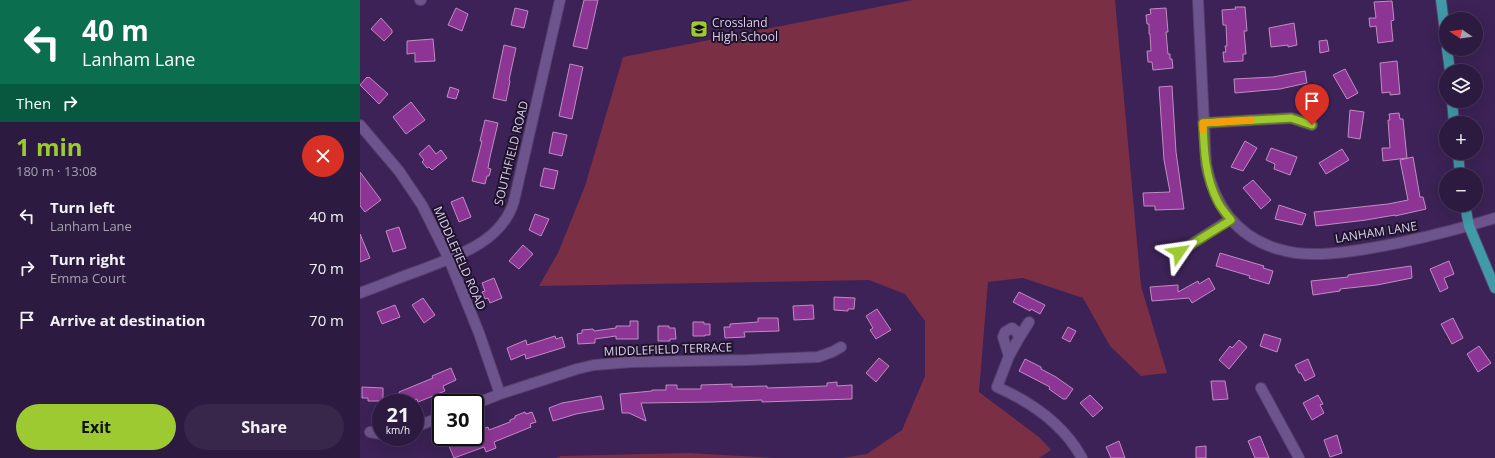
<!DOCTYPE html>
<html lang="en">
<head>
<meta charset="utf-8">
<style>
  :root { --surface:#2d1a40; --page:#39274b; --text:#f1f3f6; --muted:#a7a1b1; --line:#483859; --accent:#9dca30 }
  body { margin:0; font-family:"Open Sans",sans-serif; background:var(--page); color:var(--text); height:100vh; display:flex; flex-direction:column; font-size:15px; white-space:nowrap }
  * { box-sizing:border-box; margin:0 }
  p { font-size:13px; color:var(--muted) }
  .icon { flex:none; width:22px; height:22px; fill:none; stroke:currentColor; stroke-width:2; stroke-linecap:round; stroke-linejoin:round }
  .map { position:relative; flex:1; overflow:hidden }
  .panel { display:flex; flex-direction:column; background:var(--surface); width:360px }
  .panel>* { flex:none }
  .banner { background:#0b6e4f; color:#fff; overflow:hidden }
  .needle { width:26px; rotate:283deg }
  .buttons { position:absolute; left:1079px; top:12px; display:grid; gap:8px }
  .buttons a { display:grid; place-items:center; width:44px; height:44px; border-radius:50%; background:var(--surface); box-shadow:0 4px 16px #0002,0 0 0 1px var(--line); font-size:20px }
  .speed { position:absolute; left:12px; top:394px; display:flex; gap:8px; font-size:20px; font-weight:700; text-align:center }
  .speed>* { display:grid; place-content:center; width:52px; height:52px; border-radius:50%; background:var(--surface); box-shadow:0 4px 16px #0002,0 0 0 1px var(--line); line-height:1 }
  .speed small { font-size:10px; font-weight:400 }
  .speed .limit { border:2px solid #111; border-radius:6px; background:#fff; color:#111 }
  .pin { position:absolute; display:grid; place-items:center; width:34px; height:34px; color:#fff; margin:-41px -17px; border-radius:50% 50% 50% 0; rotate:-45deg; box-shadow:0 0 4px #0007 }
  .pin .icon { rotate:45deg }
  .me { position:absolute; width:44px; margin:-22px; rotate:58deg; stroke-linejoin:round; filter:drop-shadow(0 0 3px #0008) }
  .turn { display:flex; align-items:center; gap:14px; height:84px; padding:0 16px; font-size:18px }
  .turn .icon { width:52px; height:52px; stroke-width:2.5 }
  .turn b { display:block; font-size:28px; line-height:34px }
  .then { display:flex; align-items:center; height:38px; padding:0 16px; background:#0003; gap:8px; font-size:15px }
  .round { display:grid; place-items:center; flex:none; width:42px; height:42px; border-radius:21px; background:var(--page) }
  .summary { display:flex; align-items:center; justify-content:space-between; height:68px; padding:0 16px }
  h1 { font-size:24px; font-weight:700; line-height:30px; color:var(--accent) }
  .action { display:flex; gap:8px; margin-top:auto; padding:8px 16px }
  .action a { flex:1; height:46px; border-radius:24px; background:var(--accent); color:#111; font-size:16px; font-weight:700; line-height:46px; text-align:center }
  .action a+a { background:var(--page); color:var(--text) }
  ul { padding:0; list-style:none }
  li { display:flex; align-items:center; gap:12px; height:52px; padding:0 16px }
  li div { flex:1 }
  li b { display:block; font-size:15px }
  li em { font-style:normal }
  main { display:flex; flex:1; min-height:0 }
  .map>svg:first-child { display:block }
</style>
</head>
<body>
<main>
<section class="panel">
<div class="banner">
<div class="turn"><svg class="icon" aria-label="left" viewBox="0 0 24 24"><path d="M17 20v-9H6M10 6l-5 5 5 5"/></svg><div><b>40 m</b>Lanham Lane</div></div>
<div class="then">Then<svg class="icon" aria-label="right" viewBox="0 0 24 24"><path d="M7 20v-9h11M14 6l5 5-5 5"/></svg></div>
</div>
<div class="summary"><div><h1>1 min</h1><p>180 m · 13:08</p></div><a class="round" style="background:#d93025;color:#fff"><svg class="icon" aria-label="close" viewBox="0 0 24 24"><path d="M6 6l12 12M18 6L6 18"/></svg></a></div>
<ul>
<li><svg class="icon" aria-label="left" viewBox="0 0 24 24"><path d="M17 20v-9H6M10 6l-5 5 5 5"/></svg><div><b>Turn left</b><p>Lanham Lane</p></div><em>40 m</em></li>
<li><svg class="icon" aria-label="right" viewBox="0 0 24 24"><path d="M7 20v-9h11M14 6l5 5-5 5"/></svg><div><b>Turn right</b><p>Emma Court</p></div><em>70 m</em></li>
<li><svg class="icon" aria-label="arrive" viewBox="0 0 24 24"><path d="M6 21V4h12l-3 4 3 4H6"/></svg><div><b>Arrive at destination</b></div><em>70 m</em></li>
</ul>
<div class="action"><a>Exit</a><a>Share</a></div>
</section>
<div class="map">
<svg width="1135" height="458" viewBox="0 0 1135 458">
  <rect width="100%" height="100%" fill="#3c2256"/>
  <!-- green -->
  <path fill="#7a2f44" d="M553 0H755L781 286 807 373 781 376 750 346 723 298 663 278 628 282 619 392 679 437 691 450 679 458H482L507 454 542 430 565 376V321L545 294 509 280 179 286 198 253 225 186 263 57Z
    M328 453 417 458H196L201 456Z"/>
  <!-- building -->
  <path fill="#8d3594" stroke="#bf8dc1" d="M224 0H238L227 49 213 46Z
    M1032 1 1034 20 1031 21 1033 41 1018 43 1016 26 1010 27 1009 18H1016L1014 2Z
    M875 7H885L887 31H884L886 54H883V61L864 62 863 52H866L865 46H867L866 25H863L862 10 876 9Z
    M96 8 108 14 102 31 88 25Z
    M155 8 168 11 164 28 151 25Z
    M806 8 808 32H806L808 54H810V59H812L813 68 793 70 792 62H788L787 51H791L790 34H789V24H787L786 15 791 14 790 9Z
    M21 18 32 30V33L24 41 11 29Z
    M934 23 937 45 928 47V45L911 47 909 28Z
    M73 39 75 61 55 62V53L47 54V41Z
    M967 40 969 51 960 53 959 41Z
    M144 45 156 48 149 80 150 81 146 101 133 98Z
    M1037 61 1040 94 1030 95V92L1022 93 1020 63Z
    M210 64 223 67 212 119 199 116Z
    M985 69 998 93 987 99 973 75Z
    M945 71 947 83 920 89 875 93 874 79 913 77Z
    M7 77 8 78 9 77 28 94 19 104 0 85Z
    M812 86 816 152 824 209 795 210V206H784L783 193 810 192 804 160 799 87Z
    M90 87 99 90 96 99 87 97Z
    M51 102 65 120 46 134 33 117Z
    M990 110 1004 112 1000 139 988 137Z
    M1039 113 1040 119H1043L1047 158 1023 161 1022 148H1030L1028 120H1030L1029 114Z
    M125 120 138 123 130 157 128 168 131 169 129 176H127L125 184 112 181 122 141H120Z
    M193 132 207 135 202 156 189 153Z
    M885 141 897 148 883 171 871 167Z
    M69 145 76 154 81 150 87 158 72 170 69 167 67 168 62 162 64 160 59 154Z
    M911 148 937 157 930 175 914 169 915 164 906 160Z
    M982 149 989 160 966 174 959 163Z
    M1053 157 1060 197H1063L1066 209 1035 216V215L1006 220 956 226 954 212 1028 204 1048 200 1040 160Z
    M184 168 198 171 194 189 180 186Z
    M0 172 21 200 5 212 0 206Z
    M893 180 911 200 901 209 883 188Z
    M103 197 111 217 99 222 91 202Z
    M919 205 946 214 942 225 915 219Z
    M175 214 189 219 181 236 169 230Z
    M39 227 46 248 33 252 26 231Z
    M0 234 10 258 0 262Z
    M163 245 173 254 159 269 149 261Z
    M860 253 904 266 903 268 913 271 909 284 889 278 890 276 856 266Z
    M1089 261 1094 274 1084 278 1088 288 1080 292 1070 269Z
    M1051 266 1052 278 1017 285 980 289V291L973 292 953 295 951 281 988 277V275Z
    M134 278 142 298 130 303 128 298 125 299 122 292 125 291 122 283Z
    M849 278 855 289 832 303 829 298 792 301 790 287 818 285V292L838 281 839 284Z
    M659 292 685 305 680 314 671 309 670 311 653 302Z
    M474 297 495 298 494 309H488V311L474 310Z
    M63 298 75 315 64 323 52 305Z
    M35 305 40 317 22 324 17 312Z
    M453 305 454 319 434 320 433 306Z
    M517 309 531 330 516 339 510 330 513 328 506 316Z
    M398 318H418L419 331 384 332 385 337 365 338 364 327H370V324L398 322Z
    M1093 318 1103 338 1092 344 1081 324Z
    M270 321H278V339H256V336L235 339V343L218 344 217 334 222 333V330L233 329 234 331 256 328V326H270Z
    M333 322H344V324H350V335H345V336H333Z
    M298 326H309V328H315L316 339H310V341H298Z
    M708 327 716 331 710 342 702 338Z
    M904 334 921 339 917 352 900 346Z
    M195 336 196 339 202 337 205 347 166 359 165 354 151 360 147 348 166 340 167 345Z
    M879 340 887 347 869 369 859 360 870 346 872 348Z
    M1119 346 1131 363 1118 372 1107 354Z
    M519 358 529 366 516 382 506 373Z
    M665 359 681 367V369L696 377 713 389 706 399H703L689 389 690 387 659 371Z
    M948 359 955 376 945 381 941 373H939L935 365Z
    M91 368 96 380 83 386 85 391 58 402 57 399 43 403 39 392 73 378 72 376Z
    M851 381H865L868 399 853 400Z
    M477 382V386L492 385V399L402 402V400L352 402 281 403 286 421 269 413H262L260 394 292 391V390H306V385H317V389H341V385L372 384V387L407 386V388L467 386V383Z
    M2 387 23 388V401H8V398H2Z
    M730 395 743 408 733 417 720 403Z
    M958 395 963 404 960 405 964 413 952 420 943 403Z
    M241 396 244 409 216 414 193 421 189 408 202 403Z
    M165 412 166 414 172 412 176 422 170 424 171 427 134 442 136 448 126 452 124 447 94 458 89 446 120 435 118 431 128 427 129 430 150 422V420L155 418V416Z
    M977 435 982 453 970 457 964 440Z
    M900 436 907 453 909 458H895L888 441Z
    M759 441 765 458H751L746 447Z
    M846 446V458H836V447Z"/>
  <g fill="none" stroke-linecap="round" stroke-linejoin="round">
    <!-- street casing -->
    <g stroke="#573f6d" stroke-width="12">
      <path id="street" d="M60 0H61
        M838 0 846 164C856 213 884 245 936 253 967 257 1008 249 1038 243 1071 236 1103 228 1135 218
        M843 123 931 118 952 125
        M0 125 39 171 62 205 89 259 119 333 140 394
        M819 252 871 219
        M0 293C19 286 38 278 58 271 94 257 142 243 154 201L200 0
        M659 338 669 322
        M649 356 659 338 657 332 652 328 645 332 643 337 649 356 637 387C671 402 704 425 722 458
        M901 388 939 458
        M115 404 140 394 217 369 234 365 272 362 387 360 458 357 472 352 481 347
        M55 427 81 417
        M10 432 21 434"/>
    </g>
    <!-- primary casing -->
    <g stroke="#573f6d" stroke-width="12">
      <path id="primary" d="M1081 0 1086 40
        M1087 49 1090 71
        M1092 101 1094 123
        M1098 153 1100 175
        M1105 205 1109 226 1135 288"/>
    </g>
    <!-- street -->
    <use href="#street" stroke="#6e548c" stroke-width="10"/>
    <!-- primary -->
    <use href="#primary" stroke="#409aa7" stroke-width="10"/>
  </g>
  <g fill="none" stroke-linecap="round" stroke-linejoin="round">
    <!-- route casing -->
    <g stroke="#66831f" stroke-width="10">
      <path id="route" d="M819 252 871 220C866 214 861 208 858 202 845 177 844 150 843 123L931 118 952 125"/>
    </g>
    <!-- route -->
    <use href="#route" stroke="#9dca30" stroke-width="7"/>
    <!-- slow -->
    <path stroke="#f59e0b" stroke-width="7" d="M843 130V123L891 120"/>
  </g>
  <!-- icons -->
  <defs>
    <g id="school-square" transform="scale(0.9)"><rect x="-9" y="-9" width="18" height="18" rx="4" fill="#9dca30" stroke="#1e132a"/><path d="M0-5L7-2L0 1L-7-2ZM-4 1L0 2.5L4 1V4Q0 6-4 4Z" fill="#111"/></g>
  </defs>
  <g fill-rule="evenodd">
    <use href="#school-square" x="339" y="29"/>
  </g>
  <g text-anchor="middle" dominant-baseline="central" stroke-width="4" stroke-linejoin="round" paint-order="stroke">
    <!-- poi labels -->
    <g font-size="12" fill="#ddcff0" stroke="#1e132a" text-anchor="start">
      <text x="352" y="22">Crossland<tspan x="352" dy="14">High School</tspan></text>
    </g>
    <!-- street labels -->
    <g font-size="12" fill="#ddcff0" stroke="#1e132a">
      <text transform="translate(151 153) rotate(-76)">SOUTHFIELD ROAD</text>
      <text transform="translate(1016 232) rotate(-9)">LANHAM LANE</text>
      <text transform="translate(100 258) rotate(66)">MIDDLEFIELD ROAD</text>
      <text transform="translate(308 349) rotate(-2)">MIDDLEFIELD TERRACE</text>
    </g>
  </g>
</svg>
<div class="buttons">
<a><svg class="needle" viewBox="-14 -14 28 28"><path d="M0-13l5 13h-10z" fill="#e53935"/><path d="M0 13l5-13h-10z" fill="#a7a1b1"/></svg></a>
<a><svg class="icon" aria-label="layers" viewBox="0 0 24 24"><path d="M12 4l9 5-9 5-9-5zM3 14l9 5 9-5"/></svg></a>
<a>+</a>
<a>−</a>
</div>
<div class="speed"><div>21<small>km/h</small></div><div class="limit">30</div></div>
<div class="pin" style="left:952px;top:125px;background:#d93025"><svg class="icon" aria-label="arrive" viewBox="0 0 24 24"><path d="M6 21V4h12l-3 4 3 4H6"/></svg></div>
<svg class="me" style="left:819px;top:252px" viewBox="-20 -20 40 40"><path d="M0-17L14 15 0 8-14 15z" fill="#9dca30" stroke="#fff" stroke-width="4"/></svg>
</div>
</main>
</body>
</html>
